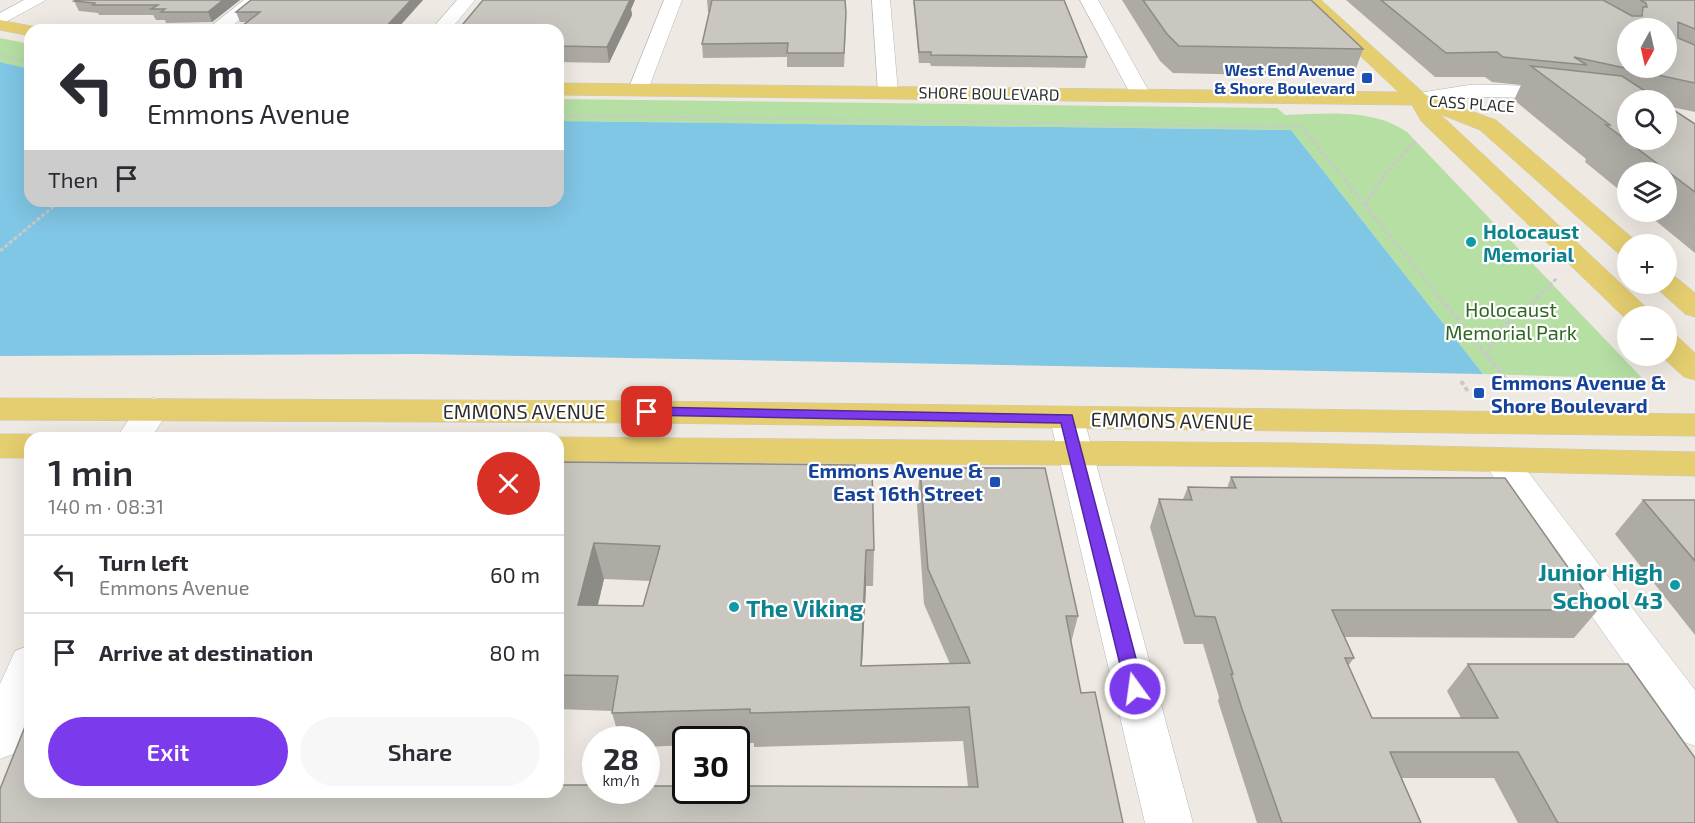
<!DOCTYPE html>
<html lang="en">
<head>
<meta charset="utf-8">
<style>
  :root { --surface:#fff; --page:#f7f7f7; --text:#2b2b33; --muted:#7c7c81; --line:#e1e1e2; --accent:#7c3aed }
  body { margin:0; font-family:"Exo 2",sans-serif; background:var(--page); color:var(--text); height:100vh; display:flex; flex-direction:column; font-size:22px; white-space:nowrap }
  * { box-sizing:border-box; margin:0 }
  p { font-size:20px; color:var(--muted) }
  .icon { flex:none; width:33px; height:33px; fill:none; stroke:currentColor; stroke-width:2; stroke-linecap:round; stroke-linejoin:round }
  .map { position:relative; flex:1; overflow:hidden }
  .drawer { position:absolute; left:24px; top:432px; width:540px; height:366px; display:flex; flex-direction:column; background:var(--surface); border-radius:18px; box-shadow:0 6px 24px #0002 }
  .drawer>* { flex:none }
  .guide { position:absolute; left:24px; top:24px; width:540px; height:183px; border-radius:18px; box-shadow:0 6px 24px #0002; background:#fff; color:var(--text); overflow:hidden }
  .needle { width:39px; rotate:188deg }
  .controls { position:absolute; left:1617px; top:18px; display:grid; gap:12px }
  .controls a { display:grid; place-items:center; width:60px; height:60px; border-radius:50%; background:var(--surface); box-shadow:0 6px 24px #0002; font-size:30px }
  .speed { position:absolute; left:582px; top:726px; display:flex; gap:12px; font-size:30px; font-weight:700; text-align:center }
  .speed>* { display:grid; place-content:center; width:78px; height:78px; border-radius:50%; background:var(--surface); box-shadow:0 6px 24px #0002; line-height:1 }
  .speed small { font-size:15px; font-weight:400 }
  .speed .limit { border:3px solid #111; border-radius:9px; background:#fff; color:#111 }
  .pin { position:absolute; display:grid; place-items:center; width:51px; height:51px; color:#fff; margin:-26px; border-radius:12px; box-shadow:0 3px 9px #0006 }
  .me { position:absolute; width:66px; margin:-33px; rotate:346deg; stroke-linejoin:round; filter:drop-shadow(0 0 4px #0008) }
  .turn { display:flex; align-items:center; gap:21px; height:126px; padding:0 24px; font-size:27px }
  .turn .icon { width:78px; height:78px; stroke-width:2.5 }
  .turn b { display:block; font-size:42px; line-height:51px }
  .then { display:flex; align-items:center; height:57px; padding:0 24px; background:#0003; gap:12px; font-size:22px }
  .round { display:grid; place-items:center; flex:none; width:63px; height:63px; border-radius:32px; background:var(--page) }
  .overview { display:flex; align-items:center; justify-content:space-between; height:102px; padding:0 24px }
  h1 { font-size:36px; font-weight:600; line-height:45px }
  .button { display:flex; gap:12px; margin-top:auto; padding:12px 24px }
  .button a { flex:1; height:69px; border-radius:36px; background:var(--accent); color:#fff; font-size:24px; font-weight:600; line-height:69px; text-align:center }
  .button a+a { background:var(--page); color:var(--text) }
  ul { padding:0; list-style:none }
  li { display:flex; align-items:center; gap:18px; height:78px; padding:0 24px; border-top:2px solid var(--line) }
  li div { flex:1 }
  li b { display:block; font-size:22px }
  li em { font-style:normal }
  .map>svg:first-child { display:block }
</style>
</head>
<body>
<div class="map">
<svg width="1695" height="823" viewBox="0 0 1695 823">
  <rect width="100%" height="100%" fill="#eee9e2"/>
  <!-- green -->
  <path fill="#b6dfa4" d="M0 38 30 44V69L0 62Z
    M558 99 1277 108 1285 115C1327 114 1371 108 1407 132L1643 379 1483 374 1291 130 558 121Z"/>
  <!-- water -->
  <path fill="#80c6e5" d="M0 62 30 69V201H558V121L1291 130 1483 374 420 354 0 356Z"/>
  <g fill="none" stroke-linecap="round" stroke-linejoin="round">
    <!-- minor casing -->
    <g stroke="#b5b7c0" stroke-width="1">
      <path id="minor" d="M24 0H46L0 25V13Z
        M244 0H264L227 30H206Z
        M457 0H475L450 30H431Z
        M664 0H682L648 90 645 94H631L628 90Z
        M872 0H890L898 92 895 96H881L878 92Z
        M1080 0H1098L1151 95 1148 99H1134L1131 95Z
        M1469 85C1523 83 1575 90 1628 102V114C1558 99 1489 90 1419 105L1412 103 1409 99 1412 95 1419 93Z
        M154 398 166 401 170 409 151 438H116L142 401Z
        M1067 408 1079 411 1084 419 1193 823H1145L1050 419 1055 411Z
        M1500 448 1512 451 1695 690V746L1679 740 1488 469 1483 460 1488 451Z
        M30 645V719L16 753 0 759V684L15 651Z"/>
    </g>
    <!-- major casing -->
    <g stroke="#c9c9c9" stroke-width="1">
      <path id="major" d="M1302 0H1321L1426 95 1496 120 1637 242 1639 244H1628V256L1619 254 1480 130 1440 114 1649 310 1653 316H1628V321L1421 121 1412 105 558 95V83L1398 92Z
        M0 20 36 27 38 30H30V36L0 30Z
        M1666 275 1676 277 1695 293V317L1685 314 1652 284H1666Z
        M1666 334 1677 336 1695 353V380L1684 377 1661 356H1666Z
        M0 398 647 401 1695 414V436L647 423 0 420Z
        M0 434H30L42 438H30V458H0Z
        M558 437 1297 443 1695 452V476L1297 467 558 461V438H554Z"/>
    </g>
    <!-- path-far2 -->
    <path stroke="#c9c9c9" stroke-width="2" stroke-dasharray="3 1.5" stroke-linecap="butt" d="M0 55 30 62
      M559 115 1302 127
      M1301 126 1307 134"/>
    <!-- path-far1 -->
    <path stroke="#c9c9c9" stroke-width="3" stroke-dasharray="4 2" stroke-linecap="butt" d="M1306 132 1447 307
      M1365 205 1387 171 1416 140
      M0 251 60 201
      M1528 307 1557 278"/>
    <!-- path -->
    <path stroke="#c9c9c9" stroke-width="4" stroke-dasharray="4.5 3" stroke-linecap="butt" d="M1446 305 1508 382
      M1485 355 1508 322 1530 305
      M1461 381 1469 393"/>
    <!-- minor -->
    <use href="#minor" fill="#fff" fill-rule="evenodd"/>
    <!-- major -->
    <use href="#major" fill="#e5ce6f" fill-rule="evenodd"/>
  </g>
  <!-- wall -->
  <path fill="#aeaba5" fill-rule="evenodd" d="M75 0H240L212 22 166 23 165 20H156L153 15H99L98 13 79 11 74 1Z
    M423 0 396 30H237L246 22H240L236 12Z
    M483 0H635L631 9 632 15 609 63 558 62V30Z
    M707 0H845L846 26 844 67H787V57L703 58 702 44 710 12H708Z
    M913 0H1064L1087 57 1085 68 931 66 930 63H919Z
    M1122 0H1311L1363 49 1353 77 1173 73 1160 61Z
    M1346 0H1695V112L1667 106 1695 124V253L1645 212H1666V172H1628V197L1585 162 1586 159 1514 100 1521 85 1492 82 1485 77H1435ZM1628 100H1666V140Z
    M558 462 855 468 874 550 873 586H866L862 666 950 664 924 604 917 504 920 468 1078 616 1071 643 1081 693 1123 823 30 792 451 796 968 787 963 741 754 747V743L736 744V740H686V745L646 747V740H620L612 713V711L558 709ZM604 579 650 581 643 606 598 605Z
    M1231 477 1598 610 1574 638 1345 637 1354 658 1348 666 1372 718H1461L1447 691 1468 664 1695 823H1518L1494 778H1401L1421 823H1257L1218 701 1219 697 1203 644H1184L1150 527 1159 499H1183L1188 487 1227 488Z
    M1643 500H1695V635L1615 534Z"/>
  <!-- shaded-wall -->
  <path fill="#8d8b86" d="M223 0H240L212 22 208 12Z
    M411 0H423L396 30H383Z
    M626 0H635L631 9 632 15 609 63 607 47Z
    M594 543 604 579 589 640 578 605Z
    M866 550V586L860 701 861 666Z
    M355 792H363L382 818 353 796Z"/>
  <!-- building -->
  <path fill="#cac7c0" stroke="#8d8b86" stroke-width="1.5" fill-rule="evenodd" d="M76 0H223L208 12H161L165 9H151L158 5H93L95 3 74 1Z
    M251 0H411L383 30H237L260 12H236Z
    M483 0H630L607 47 558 46V30H458Z
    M712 0H845L846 13 844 53H787L788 43 702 44Z
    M914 0H1064L1087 57 931 55V52H919Z
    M1143 0H1311L1363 49 1179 46 1167 34Z
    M1381 0H1603L1632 16H1642L1643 7H1647L1646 3 1640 0H1695V29L1678 22V38L1695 45V83L1574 57 1587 65 1503 57 1497 52 1446 53ZM1628 28H1666V68H1628Z
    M1531 66 1622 76 1659 100H1628V140H1666V105L1695 124V192L1606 125H1610Z
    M558 462 855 465 854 468H872L874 550H866L861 666 970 663 928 569 920 468H1045L1078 616H1066L1081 693 1095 692 1123 823H0V789L30 714V792H355L353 796H451L453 792H558V785H596V790H646V786H686V790H736V786L978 787 969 707 793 712 750 713V709L612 713 618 676 558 675ZM594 543 660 546 643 606 578 605Z
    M1231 477 1505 478 1598 610H1332L1354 658H1345L1372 718H1498L1468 664H1628L1695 758V823H1558L1518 752H1390L1421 823H1282L1242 709 1231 674H1233L1215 617 1195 616 1159 499 1192 500 1188 487 1236 488Z
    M1643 500H1695V561Z"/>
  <!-- route -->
  <path fill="#7c3aed" stroke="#51269a" stroke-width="1.5" d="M647 407 1072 415 1144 689 1141 695 1135 697 1128 695 1126 689 1061 423 642 415 640 412Z"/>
  <!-- markers -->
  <g fill="#1a4fb4" stroke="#fff" stroke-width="2">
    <rect x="1361" y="72" width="12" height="12" rx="3"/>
    <rect x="1473" y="387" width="12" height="12" rx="3"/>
    <rect x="989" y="476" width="12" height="12" rx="3"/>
  </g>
  <g fill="#0f9aa8" stroke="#fff" stroke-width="2">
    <circle cx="1471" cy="242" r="6"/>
    <circle cx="1675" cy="585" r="6"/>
    <circle cx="734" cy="607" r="6"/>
  </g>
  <g text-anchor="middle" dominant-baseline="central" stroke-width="4.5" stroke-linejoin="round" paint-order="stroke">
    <!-- far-transit labels -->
    <g font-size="16" font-weight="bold" fill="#164399" stroke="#fff" text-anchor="end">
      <text x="1355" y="69">West End Avenue<tspan x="1355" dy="18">&amp; Shore Boulevard</tspan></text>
    </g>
    <!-- far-street labels -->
    <g font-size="16" fill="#2e2e2e" stroke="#fff">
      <text transform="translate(989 93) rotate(1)">SHORE BOULEVARD</text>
      <text transform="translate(1472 103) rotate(4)">CASS PLACE</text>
    </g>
    <!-- culture labels -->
    <g font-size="20" font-weight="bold" fill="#0d838f" stroke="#fff" text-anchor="start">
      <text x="1483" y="231">Holocaust<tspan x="1483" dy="23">Memorial</tspan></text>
    </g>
    <!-- park labels -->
    <g font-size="20" fill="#2e6722" stroke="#fff">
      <text x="1511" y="309">Holocaust<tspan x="1511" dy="23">Memorial Park</tspan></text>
    </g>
    <!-- transit labels -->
    <g font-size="20" font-weight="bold" fill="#164399" stroke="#fff" text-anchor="start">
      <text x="1491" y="382">Emmons Avenue &amp;<tspan x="1491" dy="23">Shore Boulevard</tspan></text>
      <text x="983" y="470" text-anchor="end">Emmons Avenue &amp;<tspan x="983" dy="23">East 16th Street</tspan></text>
    </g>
    <!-- street labels -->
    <g font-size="20" fill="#2e2e2e" stroke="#fff">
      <text x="524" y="411">EMMONS AVENUE</text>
      <text transform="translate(1172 420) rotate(1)">EMMONS AVENUE</text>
    </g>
    <!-- near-culture labels -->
    <g font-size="24" font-weight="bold" fill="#0d838f" stroke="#fff" text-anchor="end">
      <text x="1663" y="571">Junior High<tspan x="1663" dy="28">School 43</tspan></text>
      <text x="746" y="607" text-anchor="start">The Viking</text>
    </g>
  </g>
</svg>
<div class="controls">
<a><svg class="needle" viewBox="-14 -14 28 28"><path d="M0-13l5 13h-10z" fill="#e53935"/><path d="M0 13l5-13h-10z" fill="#7c7c81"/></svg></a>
<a><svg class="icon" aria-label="search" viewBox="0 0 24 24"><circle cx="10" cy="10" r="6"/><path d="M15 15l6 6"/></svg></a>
<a><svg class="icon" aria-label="layers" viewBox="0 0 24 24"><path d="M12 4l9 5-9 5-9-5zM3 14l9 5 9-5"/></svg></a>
<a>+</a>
<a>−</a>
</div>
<div class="speed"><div>28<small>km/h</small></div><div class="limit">30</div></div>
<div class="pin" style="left:647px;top:412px;background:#d93025"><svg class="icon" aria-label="arrive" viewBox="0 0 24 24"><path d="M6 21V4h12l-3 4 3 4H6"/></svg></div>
<svg class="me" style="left:1135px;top:689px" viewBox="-20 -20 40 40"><circle r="17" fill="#7c3aed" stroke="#fff" stroke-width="3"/><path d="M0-11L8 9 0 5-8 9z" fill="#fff"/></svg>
<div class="guide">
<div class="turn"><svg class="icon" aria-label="left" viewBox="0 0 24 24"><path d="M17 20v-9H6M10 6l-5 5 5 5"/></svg><div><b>60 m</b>Emmons Avenue</div></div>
<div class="then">Then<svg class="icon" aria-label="arrive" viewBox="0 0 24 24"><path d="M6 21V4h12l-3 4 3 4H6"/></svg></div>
</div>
<section class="drawer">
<div class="overview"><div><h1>1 min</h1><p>140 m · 08:31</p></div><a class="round" style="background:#d93025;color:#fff"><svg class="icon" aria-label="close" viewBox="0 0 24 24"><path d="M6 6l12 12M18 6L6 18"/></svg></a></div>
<ul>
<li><svg class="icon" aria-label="left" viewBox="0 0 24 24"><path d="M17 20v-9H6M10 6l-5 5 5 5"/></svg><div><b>Turn left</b><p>Emmons Avenue</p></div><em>60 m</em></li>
<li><svg class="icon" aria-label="arrive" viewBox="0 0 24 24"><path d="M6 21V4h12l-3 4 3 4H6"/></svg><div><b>Arrive at destination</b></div><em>80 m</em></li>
</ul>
<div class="button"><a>Exit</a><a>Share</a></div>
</section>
</div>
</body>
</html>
